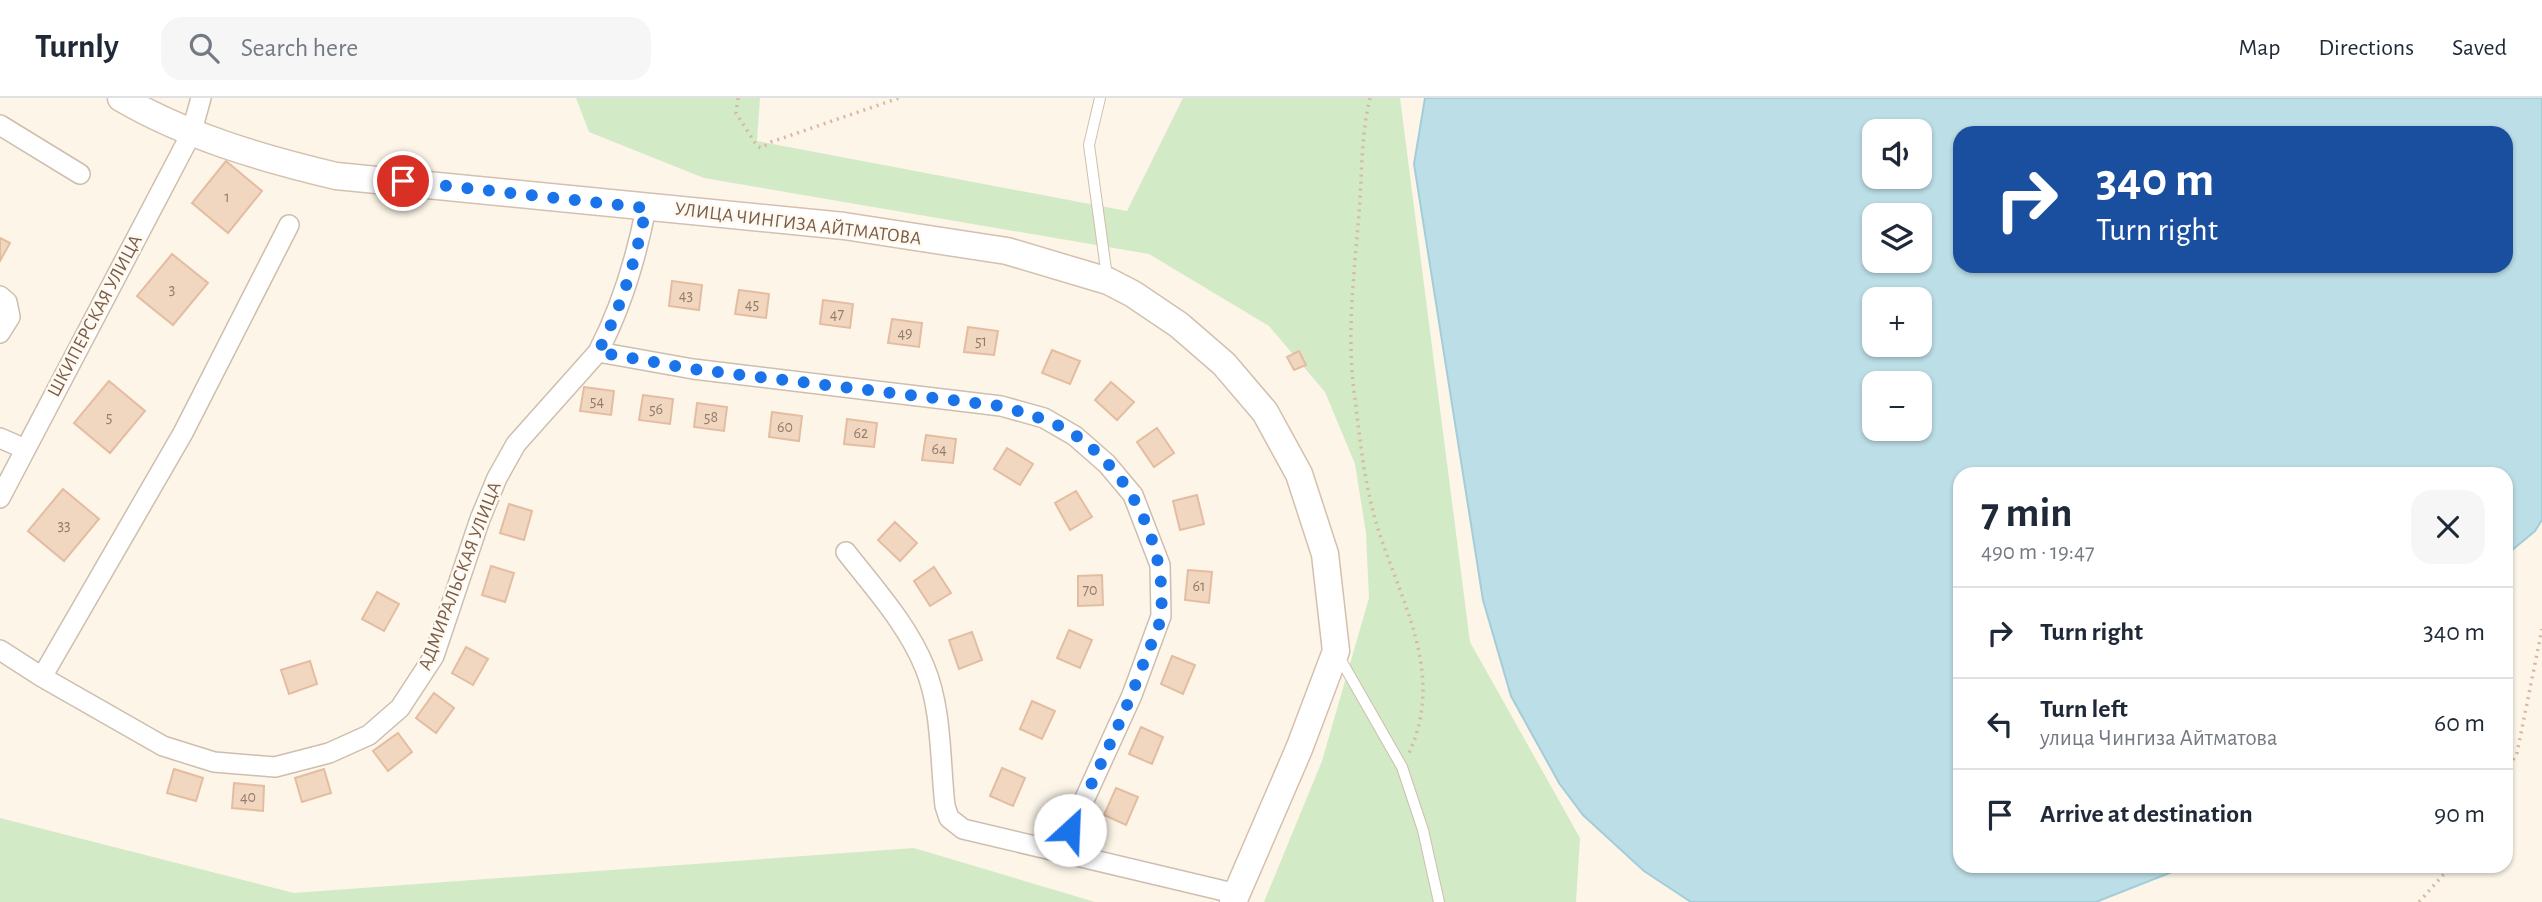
<!DOCTYPE html>
<html lang="en">
<head>
<meta charset="utf-8">
<style>
  :root { --surface:#fff; --page:#f6f6f7; --text:#1f2937; --muted:#747a83; --line:#e0e1e3 }
  body { margin:0; font-family:"Alegreya Sans",sans-serif; background:var(--page); color:var(--text); height:100vh; display:flex; flex-direction:column; font-size:26px; white-space:nowrap }
  * { box-sizing:border-box; margin:0 }
  p { font-size:23px; color:var(--muted) }
  .icon { flex:none; width:38px; height:38px; fill:none; stroke:currentColor; stroke-width:2; stroke-linecap:round; stroke-linejoin:round }
  .map { position:relative; flex:1; overflow:hidden }
  .side { position:absolute; left:1953px; top:369px; width:560px; height:406px; display:flex; flex-direction:column; background:var(--surface); border-radius:21px; box-shadow:0 2px 5px #0004 }
  .side>* { flex:none }
  .guide { position:absolute; left:1953px; top:28px; width:560px; height:147px; border-radius:21px; box-shadow:0 2px 5px #0004; background:#1a4fa0; color:#fff; overflow:hidden }
  .tools { position:absolute; left:1862px; top:21px; display:grid; gap:14px }
  .tools a { display:grid; place-items:center; width:70px; height:70px; border-radius:14px; background:var(--surface); box-shadow:0 2px 5px #0004; font-size:35px }
  .pin { position:absolute; display:grid; place-items:center; width:60px; height:60px; color:#fff; margin:-30px; border:4px solid #fff; border-radius:50%; box-shadow:0 2px 7px #0007 }
  .me { position:absolute; width:77px; margin:-38px; rotate:25deg; stroke-linejoin:round; filter:drop-shadow(0 0 5px #0008) }
  .turn { display:flex; align-items:center; gap:24px; height:147px; padding:0 28px; font-size:32px }
  .turn .icon { width:91px; height:91px; stroke-width:2.5 }
  .turn b { display:block; font-size:49px; line-height:60px }
  .round { display:grid; place-items:center; flex:none; width:74px; height:74px; border-radius:21px; background:var(--page) }
  .summary { display:flex; align-items:center; justify-content:space-between; height:119px; padding:0 28px }
  h1 { font-size:42px; font-weight:700; line-height:52px }
  ul { padding:0; list-style:none }
  li { display:flex; align-items:center; gap:21px; height:91px; padding:0 28px; border-top:2px solid var(--line) }
  li div { flex:1 }
  li b { display:block; font-size:26px }
  li em { font-style:normal }
  header { display:flex; align-items:center; gap:42px; box-sizing:border-box; height:98px; padding:0 35px; background:var(--surface); border-bottom:2px solid var(--line) }
  header strong { font-size:33px }
  nav { display:flex; gap:38px; margin-inline-start:auto; font-size:24px }
  .search { width:490px; height:63px; background:var(--page); display:flex; align-items:center; gap:18px; box-sizing:border-box; padding:0 24px; border-radius:21px; color:var(--muted); font-size:26px }
  .map>svg:first-child { display:block }
</style>
</head>
<body>
<header>
<strong>Turnly</strong>
<div class="search"><svg class="icon" aria-label="search" viewBox="0 0 24 24"><circle cx="10" cy="10" r="6"/><path d="M15 15l6 6"/></svg>Search here</div>
<nav><a>Map</a><a>Directions</a><a>Saved</a></nav>
</header>
<div class="map">
<svg width="2542" height="804" viewBox="0 0 2542 804">
  <rect width="100%" height="100%" fill="#fcf5e8"/>
  <!-- green -->
  <path fill="#d3eac6" d="M576 0H760L757 43 1127 113 1183 0H1400L1470 544 1580 740 1576 804H1264L1322 663 1369 500 1366 435 1355 366 1325 294 1269 228 1149 156 704 80 589 34Z
    M0 720 294 795 914 750 1095 804H0Z"/>
  <!-- water -->
  <path fill="#bcdee6" stroke="#a3cdd8" stroke-width="2" fill-rule="evenodd" d="M1425 0H2542V422L2535 433 2506 457V376H1960V768H2187L2096 804H1691L1644 773 1583 717 1559 685 1511 598 1483 502 1414 66ZM1874 33H1920V79H1874ZM1960 35H2506V168H1960ZM1874 117H1920V163H1874ZM1874 201H1920V247H1874ZM1874 285H1920V331H1874Z"/>
  <!-- building -->
  <path fill="#f1d6c0" stroke="#e4bda1" stroke-width="2" d="M226 63 262 93 228 135 192 105Z
    M0 140 10 145 0 163Z
    M172 156 208 185 173 227 137 198Z
    M672 183 702 187 699 212 669 208Z
    M739 192 769 196 766 220 735 216Z
    M823 202 853 206 850 230 820 226Z
    M892 221 922 225 919 249 888 245Z
    M968 229 998 233 994 257 964 254Z
    M1052 252 1080 263 1070 286 1042 275Z
    M1299 253 1306 267 1294 272 1287 259Z
    M109 283 145 313 110 355 74 325Z
    M1111 284 1134 304 1117 322 1095 302Z
    M584 289 614 293 611 317 580 313Z
    M643 297 673 301 670 326 639 322Z
    M697 305 727 309 724 333 694 329Z
    M772 314 802 318 799 343 769 339Z
    M847 321 877 325 874 349 844 346Z
    M1157 330 1174 355 1154 369 1137 344Z
    M926 337 956 341 953 365 922 362Z
    M1007 350 1033 366 1020 387 994 371Z
    M63 391 99 421 64 463 28 433Z
    M1076 393 1092 419 1070 432 1055 405Z
    M1197 397 1204 426 1180 432 1173 403Z
    M509 406 532 413 524 442 500 435Z
    M895 424 917 445 900 463 878 442Z
    M491 468 514 475 505 504 482 497Z
    M934 469 951 495 930 508 914 483Z
    M1188 472 1212 474 1209 505 1185 502Z
    M1102 477 1103 507 1078 508V478Z
    M377 494 399 506 384 533 362 521Z
    M1069 532 1092 542 1080 570 1057 560Z
    M972 534 982 562 959 571 949 542Z
    M466 549 488 561 473 587 452 575Z
    M1172 558 1195 567 1183 596 1161 586Z
    M310 563 317 586 289 596 281 572Z
    M434 595 454 610 436 635 416 620Z
    M1032 603 1055 613 1042 641 1020 631Z
    M1141 629 1163 639 1152 666 1129 656Z
    M398 635 412 654 388 673 373 653Z
    M1002 670 1025 680 1013 708 990 698Z
    M174 671 203 680 196 703 167 695Z
    M324 671 331 695 302 704 295 680Z
    M234 685 264 688 263 713 232 710Z
    M1116 690 1138 699 1126 727 1104 717Z"/>
  <g fill="none" stroke-linecap="round" stroke-linejoin="round">
    <!-- lane casing -->
    <g stroke="#cebeae" stroke-width="12">
      <path id="lane" d="M1100 0 1089 47 1107 179
        M1338 557 1402 669 1423 732 1439 804"/>
    </g>
    <!-- street casing -->
    <g stroke="#cebeae" stroke-width="22">
      <path id="street" d="M0 27 80 76
        M0 198 7 204 10 219 0 235
        M598 254C622 208 636 161 646 110
        M0 340 25 351
        M0 400 191 36 201 0
        M846 454C874 490 908 527 925 570 942 611 940 664 945 708L949 720 963 731 1237 796
        M0 552 42 579 163 648 214 664 275 669 329 655 369 637 400 610 434 558 480 421 497 380 516 346 598 254 693 271 1001 308 1044 320 1075 338 1107 366 1133 397 1160 467 1161 518 1132 597 1060 755
        M42 579 183 335 289 127"/>
    </g>
    <!-- secondary casing -->
    <g stroke="#d4c0ae" stroke-width="29">
      <path id="secondary" d="M121 0C188 39 261 60 336 78L844 128 1007 153 1108 183 1133 196 1179 227 1224 266 1265 314 1299 376 1325 456 1336 553 1299 651 1233 804"/>
    </g>
    <!-- path -->
    <path stroke="#d7b9a3" stroke-width="3.5" stroke-dasharray="2 5" stroke-linecap="butt" d="M738 0 736 15 757 48 761 50 771 44 899 0
      M1370 0C1361 37 1362 78 1359 116 1354 178 1346 240 1355 301 1360 341 1364 382 1375 421 1398 500 1447 573 1409 655
      M2506 674 2517 655 2542 531
      M2419 804 2451 768"/>
    <!-- lane -->
    <use href="#lane" stroke="#fff" stroke-width="10"/>
    <!-- street -->
    <use href="#street" stroke="#fff" stroke-width="19"/>
    <!-- secondary -->
    <use href="#secondary" stroke="#fff" stroke-width="26"/>
  </g>
  <g fill="none" stroke-linecap="round" stroke-linejoin="round">
    <!-- route -->
    <path stroke="#1a73e8" stroke-width="12" stroke-dasharray="0 21.6" d="M403 83 646 110C636 161 622 208 598 254L692 271 1001 308C1027 316 1052 322 1075 337 1131 375 1167 448 1161 516 1160 531 1150 547 1145 561 1124 620 1096 675 1070 732"/>
  </g>
  <g text-anchor="middle" dominant-baseline="central" stroke-width="5" stroke-linejoin="round" paint-order="stroke">
    <!-- number labels -->
    <g font-size="16" fill="#967b69">
      <text x="227" y="99">1</text>
      <text x="172" y="191">3</text>
      <text x="686" y="197">43</text>
      <text x="752" y="206">45</text>
      <text x="837" y="216">47</text>
      <text x="905" y="235">49</text>
      <text x="981" y="243">51</text>
      <text x="597" y="303">54</text>
      <text x="656" y="311">56</text>
      <text x="109" y="319">5</text>
      <text x="711" y="319">58</text>
      <text x="785" y="329">60</text>
      <text x="861" y="335">62</text>
      <text x="939" y="351">64</text>
      <text x="64" y="427">33</text>
      <text x="1199" y="488">61</text>
      <text x="1090" y="492">70</text>
      <text x="248" y="699">40</text>
    </g>
    <!-- street labels -->
    <g font-size="19" fill="#775d4c" stroke="#fff9ef">
      <text transform="translate(798 126) rotate(7)">УЛИЦА ЧИНГИЗА АЙТМАТОВА</text>
      <text transform="translate(95 218) rotate(-62)">ШКИПЕРСКАЯ УЛИЦА</text>
      <text transform="translate(460 478) rotate(-69)">АДМИРАЛЬСКАЯ УЛИЦА</text>
    </g>
  </g>
</svg>
<div class="tools">
<a><svg class="icon" aria-label="sound" viewBox="0 0 24 24"><path d="M4 9h4l5-4v14l-5-4H4zM17 9q2 3 0 6"/></svg></a>
<a><svg class="icon" aria-label="layers" viewBox="0 0 24 24"><path d="M12 4l9 5-9 5-9-5zM3 14l9 5 9-5"/></svg></a>
<a>+</a>
<a>−</a>
</div>
<div class="pin" style="left:403px;top:83px;background:#d93025"><svg class="icon" aria-label="arrive" viewBox="0 0 24 24"><path d="M6 21V4h12l-3 4 3 4H6"/></svg></div>
<svg class="me" style="left:1070px;top:732px" viewBox="-20 -20 40 40"><circle r="19" fill="#fff"/><path d="M0-13L10 11 0 6-10 11z" fill="#1a73e8"/></svg>
<div class="guide">
<div class="turn"><svg class="icon" aria-label="right" viewBox="0 0 24 24"><path d="M7 20v-9h11M14 6l5 5-5 5"/></svg><div><b>340 m</b>Turn right</div></div>
</div>
<section class="side">
<div class="summary"><div><h1>7 min</h1><p>490 m · 19:47</p></div><a class="round"><svg class="icon" aria-label="close" viewBox="0 0 24 24"><path d="M6 6l12 12M18 6L6 18"/></svg></a></div>
<ul>
<li><svg class="icon" aria-label="right" viewBox="0 0 24 24"><path d="M7 20v-9h11M14 6l5 5-5 5"/></svg><div><b>Turn right</b></div><em>340 m</em></li>
<li><svg class="icon" aria-label="left" viewBox="0 0 24 24"><path d="M17 20v-9H6M10 6l-5 5 5 5"/></svg><div><b>Turn left</b><p>улица Чингиза Айтматова</p></div><em>60 m</em></li>
<li><svg class="icon" aria-label="arrive" viewBox="0 0 24 24"><path d="M6 21V4h12l-3 4 3 4H6"/></svg><div><b>Arrive at destination</b></div><em>90 m</em></li>
</ul>
</section>
</div>
</body>
</html>
